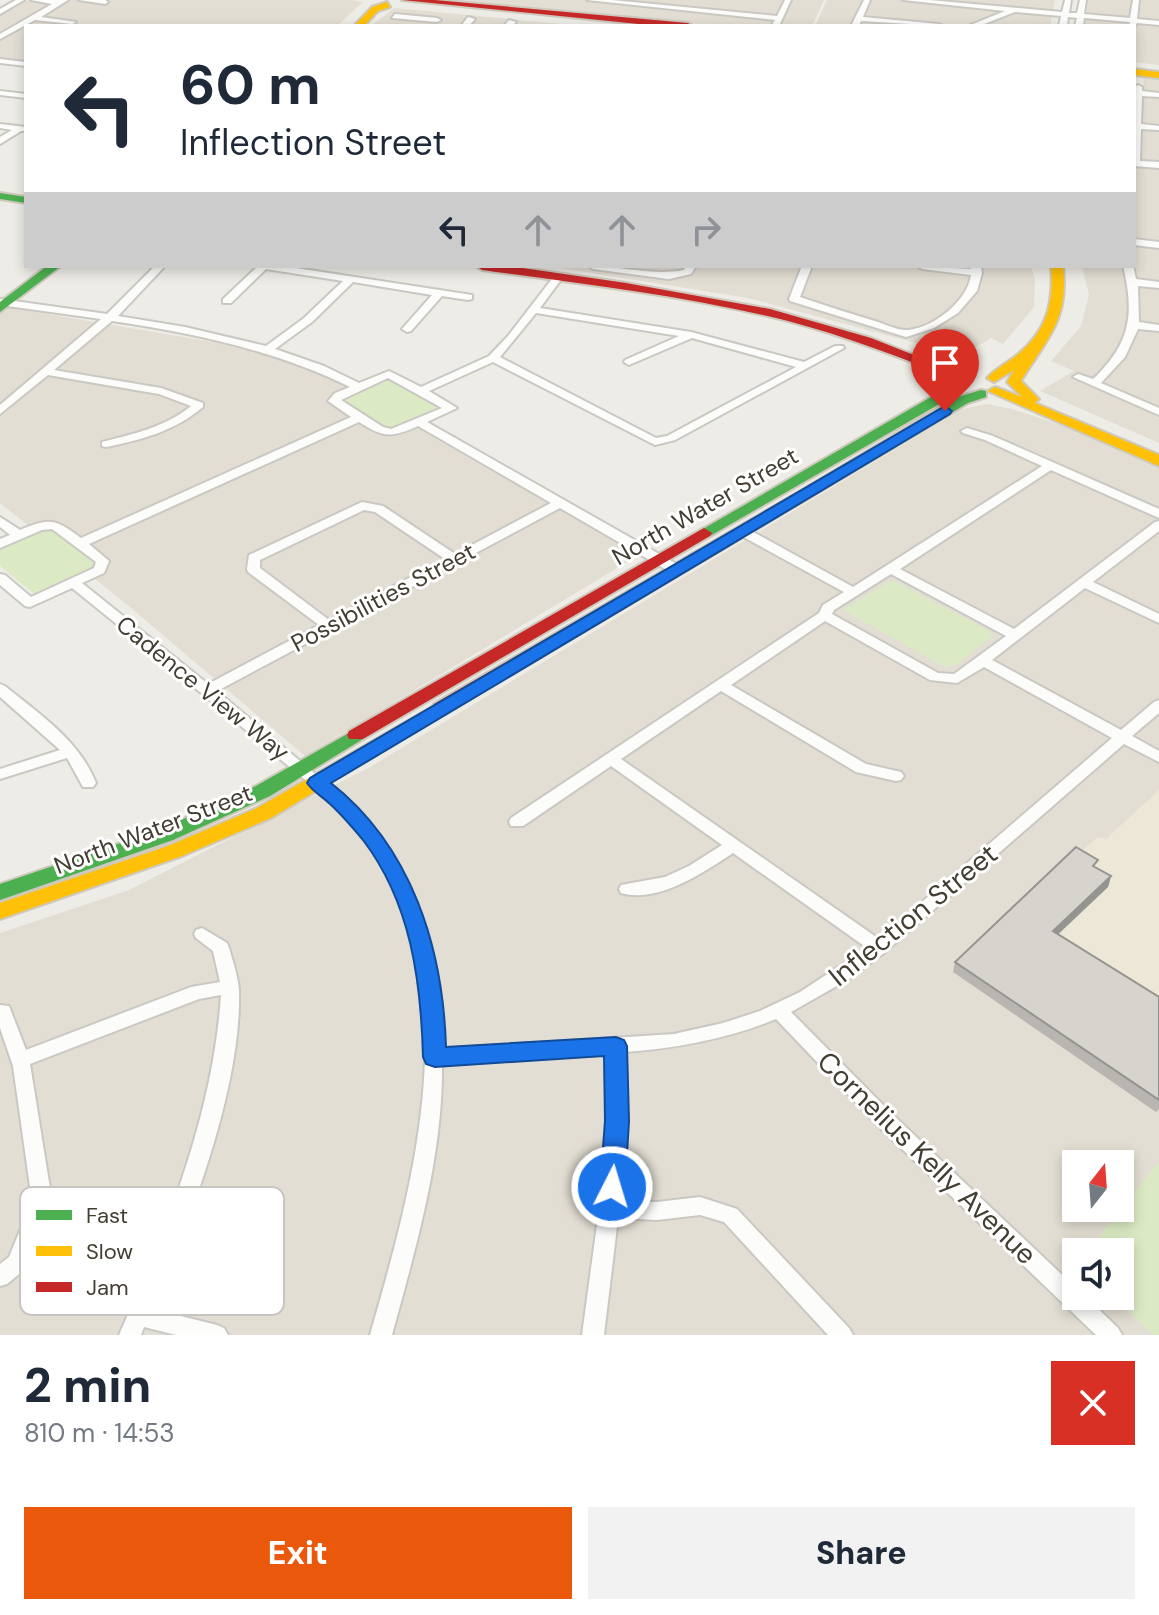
<!DOCTYPE html>
<html lang="en">
<head>
<meta charset="utf-8">
<style>
  :root { --surface:#fff; --page:#f2f2f3; --text:#1f2937; --muted:#747a83; --accent:#ea580c }
  body { margin:0; font-family:"DM Sans",sans-serif; background:var(--page); color:var(--text); height:100vh; display:flex; flex-direction:column; font-size:30px; white-space:nowrap }
  * { box-sizing:border-box; margin:0 }
  p { font-size:26px; color:var(--muted) }
  .icon { flex:none; width:44px; height:44px; fill:none; stroke:currentColor; stroke-width:2; stroke-linecap:round; stroke-linejoin:round }
  .map { position:relative; height:1335px; overflow:hidden }
  .side { display:flex; flex-direction:column; background:var(--surface); flex:1 }
  .side>* { flex:none }
  .banner { position:absolute; left:24px; top:24px; width:1112px; height:244px; border-radius:0px; box-shadow:0 4px 12px #0003; background:#fff; color:var(--text); overflow:hidden }
  .needle { width:52px; rotate:17deg }
  .buttons { position:absolute; left:1062px; top:1150px; display:grid; gap:16px }
  .buttons a { display:grid; place-items:center; width:72px; height:72px; border-radius:0px; background:var(--surface); box-shadow:0 4px 12px #0003; font-size:40px }
  .pin { position:absolute; display:grid; place-items:center; width:68px; height:68px; color:#fff; margin:-82px -34px; border-radius:50% 50% 50% 0; rotate:-45deg; box-shadow:0 0 8px #0007 }
  .pin .icon { rotate:45deg }
  .me { position:absolute; width:88px; margin:-44px; rotate:5deg; stroke-linejoin:round; filter:drop-shadow(0 0 6px #0008) }
  .turn { display:flex; align-items:center; gap:28px; height:168px; padding:0 24px; font-size:36px }
  .turn .icon { width:104px; height:104px; stroke-width:2.5 }
  .turn b { display:block; font-size:56px; line-height:68px }
  .lanes { display:flex; align-items:center; height:76px; padding:0 24px; background:#0003; justify-content:center; gap:40px; direction:ltr }
  .lanes .off { opacity:.35 }
  .round { display:grid; place-items:center; flex:none; width:84px; height:84px; border-radius:0px; background:var(--page) }
  .headline { display:flex; align-items:center; justify-content:space-between; height:136px; padding:0 24px }
  h1 { font-size:48px; font-weight:800; line-height:60px }
  .cta { display:flex; gap:16px; margin-top:auto; padding:16px 24px }
  .cta a { flex:1; height:92px; border-radius:0px; background:var(--accent); color:#fff; font-size:32px; font-weight:800; line-height:92px; text-align:center }
  .cta a+a { background:var(--page); color:var(--text) }
  .map>svg:first-child { display:block }
</style>
</head>
<body>
<div class="map">
<svg width="1159" height="1335" viewBox="0 0 1159 1335">
  <rect width="100%" height="100%" fill="#eeece6"/>
  <!-- residential -->
  <path fill="#e3ded3" fill-rule="evenodd" d="M28 0H352L363 2 337 26H26V62L0 59V16Z
    M431 0H824L812 26H725Z
    M827 0H1055L1050 26H815Z
    M1088 0H1159V65L1134 62V26H1085Z
    M394 8 582 26H371Z
    M1143 78 1159 79V443L1040 391 1074 371 1051 361 1081 326 1089 295 1082 266H1134V89H1144Z
    M548 266H1031L1035 280 1034 307 1003 344 991 338 961 355 748 298Z
    M6 307 248 348 338 383 639 555 305 756 130 607 0 503V311Z
    M987 404 1012 409 1070 428 1159 467V1335H0V933L129 890 370 767 962 409ZM1076 1164H1120V1208H1076ZM1076 1252H1120V1296H1076Z"/>
  <!-- education -->
  <path fill="#ede7d7" d="M1159 790V1011L1050 942 1073 858 1098 837 1106 839Z"/>
  <!-- green -->
  <path fill="#dbeac4" d="M391 378 441 405 440 409C386 438 389 431 340 401L383 379Z
    M50 529 96 565 85 573 34 594 0 566V549L37 532Z
    M892 580 990 631 992 636 954 666 945 667 843 610Z
    M1159 1162V1335H1154L1111 1296H1120V1252H1086Z"/>
  <g fill="none" stroke-linecap="round" stroke-linejoin="round">
    <!-- street casing -->
    <g stroke="#cac8c2" stroke-width="4">
      <path id="street" d="M16 0H24L0 14V9Z
        M31 0H68L41 17 76 22 72 24 35 20 0 39V34L52 4Z
        M79 0H105L108 2 105 4Z
        M587 0H612L777 16 785 0H791L779 26 772 25 775 20Z
        M864 0H870L863 17 939 24 943 26 861 21 859 26H851Z
        M903 0H929L1062 12 1065 0H1071L1069 13H1077L1080 0H1086L1084 14 1130 18 1133 0H1139L1137 19 1159 21V25L1137 23 1134 28V26H1129L1130 22 1084 18 1083 26H1075L1077 18 1068 17 1067 26H1059L1061 16 1015 12 979 26H968L1005 11Z
        M395 14 437 18 441 20 437 22 392 18Z
        M468 17 475 19 469 26H461Z
        M509 20 516 22 512 26H504Z
        M0 59 26 62V66L0 63Z
        M1138 85 1142 87V91L1159 93V97L1142 96 1141 124 1159 126V130L1141 129 1140 161 1159 162V168L1134 166V87Z
        M0 91 26 94V98L0 95Z
        M0 124 26 127V131H21L0 144V137L12 130 0 128Z
        M1134 239 1159 242V248L1134 245Z
        M155 266H165L118 316 185 327 266 346 304 318 343 281 266 269 231 303H223V299L258 266H283L472 295V299L468 300 442 296 411 331 407 332 402 329 432 295 353 282 312 322 275 349 324 366 359 383 389 371 421 387 489 356 508 336 555 275 558 274 563 277 540 308 691 332 804 362 835 346H843L844 348 675 440 655 445 493 362 429 391 457 408 427 422 682 567 683 570 682 573H672L560 508 217 691 345 799 379 835 413 895 433 955 442 1018V1049L674 1034 723 1023 760 1011 800 992 867 948 733 853C704 872 658 904 621 893L619 889 621 885 665 877 689 866 722 845 611 766 523 826H511L509 822 511 818 819 613 823 605 844 592 738 534 736 531 738 528H746L853 587 1042 466 985 440 963 433 961 431 967 428 993 436 1159 509V518L1051 470 900 569 1014 629 1155 522 1159 521V531L1093 582 1159 614V623L1085 588 992 660 1121 730 1154 702 1159 700V713L1132 736 1159 751V762L1124 744 884 953 849 979 791 1012 892 1114 1076 1288V1296H1085L1118 1328 1122 1335H1096L878 1126 776 1019C727 1039 678 1048 625 1052V1166L620 1201 657 1202 700 1197 737 1209 849 1328 853 1335H828L724 1222 700 1215 657 1220 618 1218 604 1335H582L605 1166 607 1053 442 1064C443 1156 416 1247 392 1335H370C415 1179 470 985 365 840 341 806 304 780 273 753 207 697 139 642 72 588L30 607 25 606 0 585V574L5 575 31 597 94 568 96 562 52 529 42 530 0 548V539L10 535 0 527V517L20 530C51 517 55 519 81 538L351 417 328 401 335 393 350 387C274 350 194 333 112 321L54 370 161 388 203 403V407C175 431 141 440 106 447L102 446V442C133 434 166 427 191 406L159 394 48 375 0 414V405L101 319 0 305V299L107 314ZM536 313 679 336 625 360 624 362 629 365 692 338 796 367 667 436 656 438 500 357ZM388 378 442 408 391 429 383 427 341 400ZM359 422C384 438 391 438 418 426L551 503 455 554 383 506 362 502 249 555 247 569 248 572 319 625 208 684 82 583 104 573 109 561 89 544ZM364 510 375 512 445 559 329 620 260 568V560ZM891 574 1006 636 954 674 938 673 832 614 834 610ZM825 621 930 680 957 683 984 667 1112 738 879 939 621 759 721 691 856 772 896 781 901 780 904 776 901 772 866 764 731 685Z
        M588 266C619 266 655 276 684 270L686 266H696L691 274 669 279 593 269Z
        M802 266H812L800 297C826 306 852 314 878 322 887 325 899 331 908 330 934 328 968 300 971 275L922 269 917 266 971 269V266H981L982 273 977 291 958 313 934 328 906 337 790 301 789 299Z
        M1123 266H1133L1136 279 1159 282V288L1138 286 1139 322 1159 325V331L1138 329 1125 357 1101 383 1159 408V415L1073 377 1078 374 1093 379C1130 344 1135 315 1123 266Z
        M0 684 5 686C39 714 79 740 96 783L93 787H83L67 758 0 779V769L60 750 0 697Z
        M202 928 227 943 229 948C233 962 238 976 239 990 242 1087 190 1221 152 1309L217 1325 224 1328 228 1335H176L144 1327 141 1335H119C167 1227 213 1115 221 995L199 999 30 1064 52 1201 24 1270 7 1284 0 1286V1264L9 1257 32 1201 13 1066 0 1028V1005L9 1006 26 1050 191 987 220 982 213 951 196 938 194 934 196 930Z"/>
    </g>
    <!-- fast casing -->
    <g stroke="#cec9bc" stroke-width="4">
      <path id="fast" d="M0 193 26 197V203L0 199Z
        M47 266H61L0 312V302Z
        M960 372 967 376 962 388 941 403 710 536 704 538 696 533 931 397 951 383 955 373Z
        M981 390 986 391V397L968 403 805 500 799 502 791 497 958 397Z
        M356 729 363 731 365 735 363 739 270 796 173 840 0 900V884L159 830 256 786Z"/>
    </g>
    <!-- slow casing -->
    <g stroke="#cec9bc" stroke-width="4">
      <path id="slow" d="M387 2 390 7 378 11 364 26H354L372 7Z
        M1134 69 1159 72V78L1134 75Z
        M1051 266H1063C1069 321 1047 338 1021 381L1039 399 1035 403 1159 455V466L988 391 995 387 1022 397 1007 382 1014 370 994 382 987 378C995 369 1007 363 1017 355 1047 331 1054 303 1051 266Z
        M441 702 448 704 450 708 448 712 271 818 182 856 0 919V903L168 846 257 808Z"/>
    </g>
    <!-- jam casing -->
    <g stroke="#cec9bc" stroke-width="4">
      <path id="jam" d="M402 0H435L688 23 693 26H658Z
        M476 266H509L626 283 770 309 871 338 967 376 960 380 955 379C900 357 845 336 788 321 688 296 584 284 482 270Z
        M799 492 805 494 807 497 805 500 448 712H434L432 708 434 704Z
        M704 528 712 533 710 536 363 739H349L347 735 349 731Z"/>
    </g>
    <!-- street -->
    <use href="#street" fill="#fcfcfb" fill-rule="evenodd"/>
    <!-- fast -->
    <use href="#fast" fill="#4caf50" fill-rule="evenodd"/>
    <!-- slow -->
    <use href="#slow" fill="#ffc107" fill-rule="evenodd"/>
    <!-- jam -->
    <use href="#jam" fill="#c62828" fill-rule="evenodd"/>
  </g>
  <!-- wall -->
  <path fill="#b9b6b1" d="M1096 868 1111 876 1108 887 1058 934 1159 997V1109L1156 1112 953 972 955 962Z"/>
  <!-- shaded-wall -->
  <path fill="#969490" d="M1111 876 1108 887 1050 942 1053 931Z"/>
  <!-- building -->
  <path fill="#d7d4ce" stroke="#969490" stroke-width="2" d="M1076 847 1098 860 1093 866 1111 876 1053 931 1159 997V1100L955 962Z"/>
  <!-- route -->
  <path fill="#1a73e8" stroke="#114b97" stroke-width="2" d="M945 406 952 411 950 414 331 783C412 847 443 948 446 1047L616 1037 624 1040 627 1046 629 1121 625 1187 621 1195 612 1198 603 1195 600 1187 605 1121 604 1056 435 1067 426 1064 423 1057C421 981 411 903 363 840 353 828 341 814 330 804 322 796 313 792 307 783L310 778Z"/>
  <g text-anchor="middle" dominant-baseline="central" stroke-width="6" stroke-linejoin="round" paint-order="stroke">
    <!-- street labels -->
    <g font-size="24" fill="#433d32" stroke="#fff">
      <text transform="translate(705 506) rotate(-30)">North Water Street</text>
      <text transform="translate(383 597) rotate(-28)">Possibilities Street</text>
      <text transform="translate(203 688) rotate(39)">Cadence View Way</text>
      <text transform="translate(153 829) rotate(-21)">North Water Street</text>
    </g>
    <!-- near-street labels -->
    <g font-size="28" fill="#433d32" stroke="#fff">
      <text transform="translate(913 915) rotate(-39)">Inflection Street</text>
      <text transform="translate(927 1158) rotate(44)">Cornelius Kelly Avenue</text>
    </g>
  </g>
  <!-- legend -->
  <rect x="20" y="1187" width="264" height="128" rx="12" fill="#fff" stroke="#c7c5c2" stroke-width="2"/>
  <rect x="36" y="1210" width="36" height="10" fill="#4caf50"/>
  <rect x="36" y="1246" width="36" height="10" fill="#ffc107"/>
  <rect x="36" y="1282" width="36" height="10" fill="#c62828"/>
  <g font-size="22" fill="#433d32">
    <text x="86" y="1223">Fast</text>
    <text x="86" y="1259">Slow</text>
    <text x="86" y="1295">Jam</text>
  </g>
</svg>
<div class="buttons">
<a><svg class="needle" viewBox="-14 -14 28 28"><path d="M0-13l5 13h-10z" fill="#e53935"/><path d="M0 13l5-13h-10z" fill="#747a83"/></svg></a>
<a><svg class="icon" aria-label="sound" viewBox="0 0 24 24"><path d="M4 9h4l5-4v14l-5-4H4zM17 9q2 3 0 6"/></svg></a>
</div>
<div class="pin" style="left:945px;top:411px;background:#d93025"><svg class="icon" aria-label="arrive" viewBox="0 0 24 24"><path d="M6 21V4h12l-3 4 3 4H6"/></svg></div>
<svg class="me" style="left:612px;top:1187px" viewBox="-20 -20 40 40"><circle r="17" fill="#1a73e8" stroke="#fff" stroke-width="3"/><path d="M0-11L8 9 0 5-8 9z" fill="#fff"/></svg>
<div class="banner">
<div class="turn"><svg class="icon" aria-label="left" viewBox="0 0 24 24"><path d="M17 20v-9H6M10 6l-5 5 5 5"/></svg><div><b>60 m</b>Inflection Street</div></div>
<div class="lanes"><svg class="icon" aria-label="left" viewBox="0 0 24 24"><path d="M17 20v-9H6M10 6l-5 5 5 5"/></svg><svg class="icon off" aria-label="ahead" viewBox="0 0 24 24"><path d="M12 20V5M6 11l6-6 6 6"/></svg><svg class="icon off" aria-label="ahead" viewBox="0 0 24 24"><path d="M12 20V5M6 11l6-6 6 6"/></svg><svg class="icon off" aria-label="right" viewBox="0 0 24 24"><path d="M7 20v-9h11M14 6l5 5-5 5"/></svg></div>
</div>
</div>
<section class="side">
<div class="headline"><div><h1>2 min</h1><p>810 m · 14:53</p></div><a class="round" style="background:#d93025;color:#fff"><svg class="icon" aria-label="close" viewBox="0 0 24 24"><path d="M6 6l12 12M18 6L6 18"/></svg></a></div>
<div class="cta"><a>Exit</a><a>Share</a></div>
</section>
</body>
</html>
